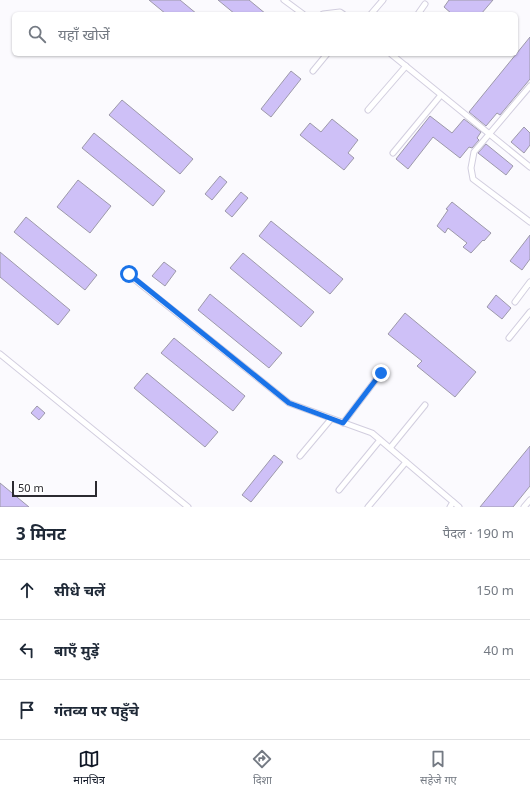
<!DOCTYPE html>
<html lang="hi">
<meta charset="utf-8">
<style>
body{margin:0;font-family:"Noto Sans","Noto Sans Devanagari",sans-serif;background:#f6f6f7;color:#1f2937}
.scale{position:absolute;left:12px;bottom:10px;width:85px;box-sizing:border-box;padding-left:4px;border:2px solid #2b2a30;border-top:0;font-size:11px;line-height:14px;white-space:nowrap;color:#2b2a30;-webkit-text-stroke:3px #fff;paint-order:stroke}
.stop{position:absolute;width:12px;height:12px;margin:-9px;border:3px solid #1a73e8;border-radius:50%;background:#fff}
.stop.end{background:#1a73e8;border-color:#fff;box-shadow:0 1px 4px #0008}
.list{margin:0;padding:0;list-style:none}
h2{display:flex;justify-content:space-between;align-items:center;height:52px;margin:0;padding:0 16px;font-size:17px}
h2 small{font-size:13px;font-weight:400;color:#747a83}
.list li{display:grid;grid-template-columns:26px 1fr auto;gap:12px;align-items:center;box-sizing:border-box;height:60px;padding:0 16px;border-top:1px solid #e0e1e3}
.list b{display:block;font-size:15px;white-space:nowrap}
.list em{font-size:13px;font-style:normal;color:#747a83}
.icon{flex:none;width:22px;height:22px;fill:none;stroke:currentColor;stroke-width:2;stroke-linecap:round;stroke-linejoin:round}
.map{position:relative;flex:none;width:530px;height:507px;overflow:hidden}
.search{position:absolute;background:#fff;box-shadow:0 1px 3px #0004;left:12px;right:12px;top:12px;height:44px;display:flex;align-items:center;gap:10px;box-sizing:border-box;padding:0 14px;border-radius:6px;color:#747a83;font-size:15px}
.sheet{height:232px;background:#fff}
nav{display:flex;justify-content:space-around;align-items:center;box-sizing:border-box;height:56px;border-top:1px solid #e0e1e3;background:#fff;font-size:11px;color:#747a83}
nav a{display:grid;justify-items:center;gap:2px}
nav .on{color:#111827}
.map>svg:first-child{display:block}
</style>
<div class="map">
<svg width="530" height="507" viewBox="0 0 530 507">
<rect width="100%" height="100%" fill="#fbfafe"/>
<g fill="#cec0f7" stroke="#9d99aa">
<polygon points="149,0 180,0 197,14 166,14"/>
<polygon points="218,0 249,0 266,14 235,14"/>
<polygon points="449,0 493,0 481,14 452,14 444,7"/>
<polygon points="530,37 530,79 500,115 497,113 486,126 469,112"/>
<polygon points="291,71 301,79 271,117 261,109"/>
<polygon points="122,100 193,159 180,174 109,115"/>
<polygon points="430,116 452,133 464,119 481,132 477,138 479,140 472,148 469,147 460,158 433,137 408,169 396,159"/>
<polygon points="332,119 358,140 348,153 354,158 344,170 300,135 310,123 321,132"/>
<polygon points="524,127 530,133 530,145 524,153 511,142"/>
<polygon points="94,133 165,191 153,206 82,148"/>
<polygon points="486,144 513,166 506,175 478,153"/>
<polygon points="220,176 227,182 212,200 205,194"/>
<polygon points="78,180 111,206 90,233 57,207"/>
<polygon points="241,192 248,198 232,217 225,211"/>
<polygon points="452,202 491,233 484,241 483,240 471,253 463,247 467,243 448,228 445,233 437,226 448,210 446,209"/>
<polygon points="26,217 97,275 85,290 14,232"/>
<polygon points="271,221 343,279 330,294 259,236"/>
<polygon points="530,235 530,259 522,270 510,261"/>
<polygon points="0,252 70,310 58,325 0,277"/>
<polygon points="243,253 314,312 301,327 230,268"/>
<polygon points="164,262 176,271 165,286 152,276"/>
<polygon points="210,294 282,353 269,368 198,310"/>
<polygon points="496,295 511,308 502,319 487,307"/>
<polygon points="405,313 476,372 455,397 417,366 422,361 388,334"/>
<polygon points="174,338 245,396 233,411 161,353"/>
<polygon points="147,373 218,432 205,447 134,388"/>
<polygon points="37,406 45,413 39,420 31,413"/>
<polygon points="530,446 530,486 513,507 480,507"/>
<polygon points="274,455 283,462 251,502 242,495"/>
<polygon points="0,483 29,507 0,507"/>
</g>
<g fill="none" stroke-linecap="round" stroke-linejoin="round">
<defs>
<g id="lane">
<polyline points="284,0 303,14"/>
<polyline points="323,14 340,12 343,14"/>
<polyline points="371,14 383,0"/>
<polyline points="418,14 425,4"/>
<polyline points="391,54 530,167"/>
<polyline points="313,71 327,54"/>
<polyline points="530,86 474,152 471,168 473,179 530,222"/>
<polyline points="368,110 406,66"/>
<polyline points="393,153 441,95"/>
<polyline points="129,275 289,403 372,433 459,507"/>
<polyline points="515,302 530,282"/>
<polyline points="509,338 530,312"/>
<polyline points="0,354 188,507"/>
<polyline points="343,423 381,373"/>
<polyline points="390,448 425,405"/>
<polyline points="300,456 331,419"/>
<polyline points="339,490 380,440"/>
<polyline points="368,507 406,462"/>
<polyline points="450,507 453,502"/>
<polyline points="524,507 530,500"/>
</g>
</defs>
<use href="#lane" stroke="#d2cedf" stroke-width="7"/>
<use href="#lane" stroke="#fff" stroke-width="5"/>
</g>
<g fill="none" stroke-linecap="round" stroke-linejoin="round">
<polyline stroke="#1a73e8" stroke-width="5" points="129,274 289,403 343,423 381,373"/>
</g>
</svg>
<div class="scale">50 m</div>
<div class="stop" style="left:129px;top:274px"></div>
<div class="stop end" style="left:381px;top:373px"></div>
<div class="search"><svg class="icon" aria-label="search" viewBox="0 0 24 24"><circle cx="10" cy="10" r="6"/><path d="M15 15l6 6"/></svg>यहाँ खोजें</div>
</div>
<section class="sheet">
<h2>3 मिनट<small>पैदल · 190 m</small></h2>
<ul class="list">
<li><svg class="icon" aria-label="ahead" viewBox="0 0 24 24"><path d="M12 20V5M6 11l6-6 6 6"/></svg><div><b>सीधे चलें</b></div><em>150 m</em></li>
<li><svg class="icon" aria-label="left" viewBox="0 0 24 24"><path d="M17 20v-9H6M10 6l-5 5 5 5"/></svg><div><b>बाएँ मुड़ें</b></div><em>40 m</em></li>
<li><svg class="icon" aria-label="arrive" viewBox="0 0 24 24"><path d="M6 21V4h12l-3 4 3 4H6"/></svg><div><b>गंतव्य पर पहुँचे</b></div></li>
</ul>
</section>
<nav>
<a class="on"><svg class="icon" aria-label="map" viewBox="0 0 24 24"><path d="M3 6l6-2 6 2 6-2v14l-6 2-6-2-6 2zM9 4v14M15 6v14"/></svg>मानचित्र</a>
<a><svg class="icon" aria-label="directions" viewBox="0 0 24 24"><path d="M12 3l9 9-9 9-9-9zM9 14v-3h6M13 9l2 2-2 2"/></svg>दिशा</a>
<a><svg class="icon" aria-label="saved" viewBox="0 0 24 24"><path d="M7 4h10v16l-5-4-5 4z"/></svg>सहेजे गए</a>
</nav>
